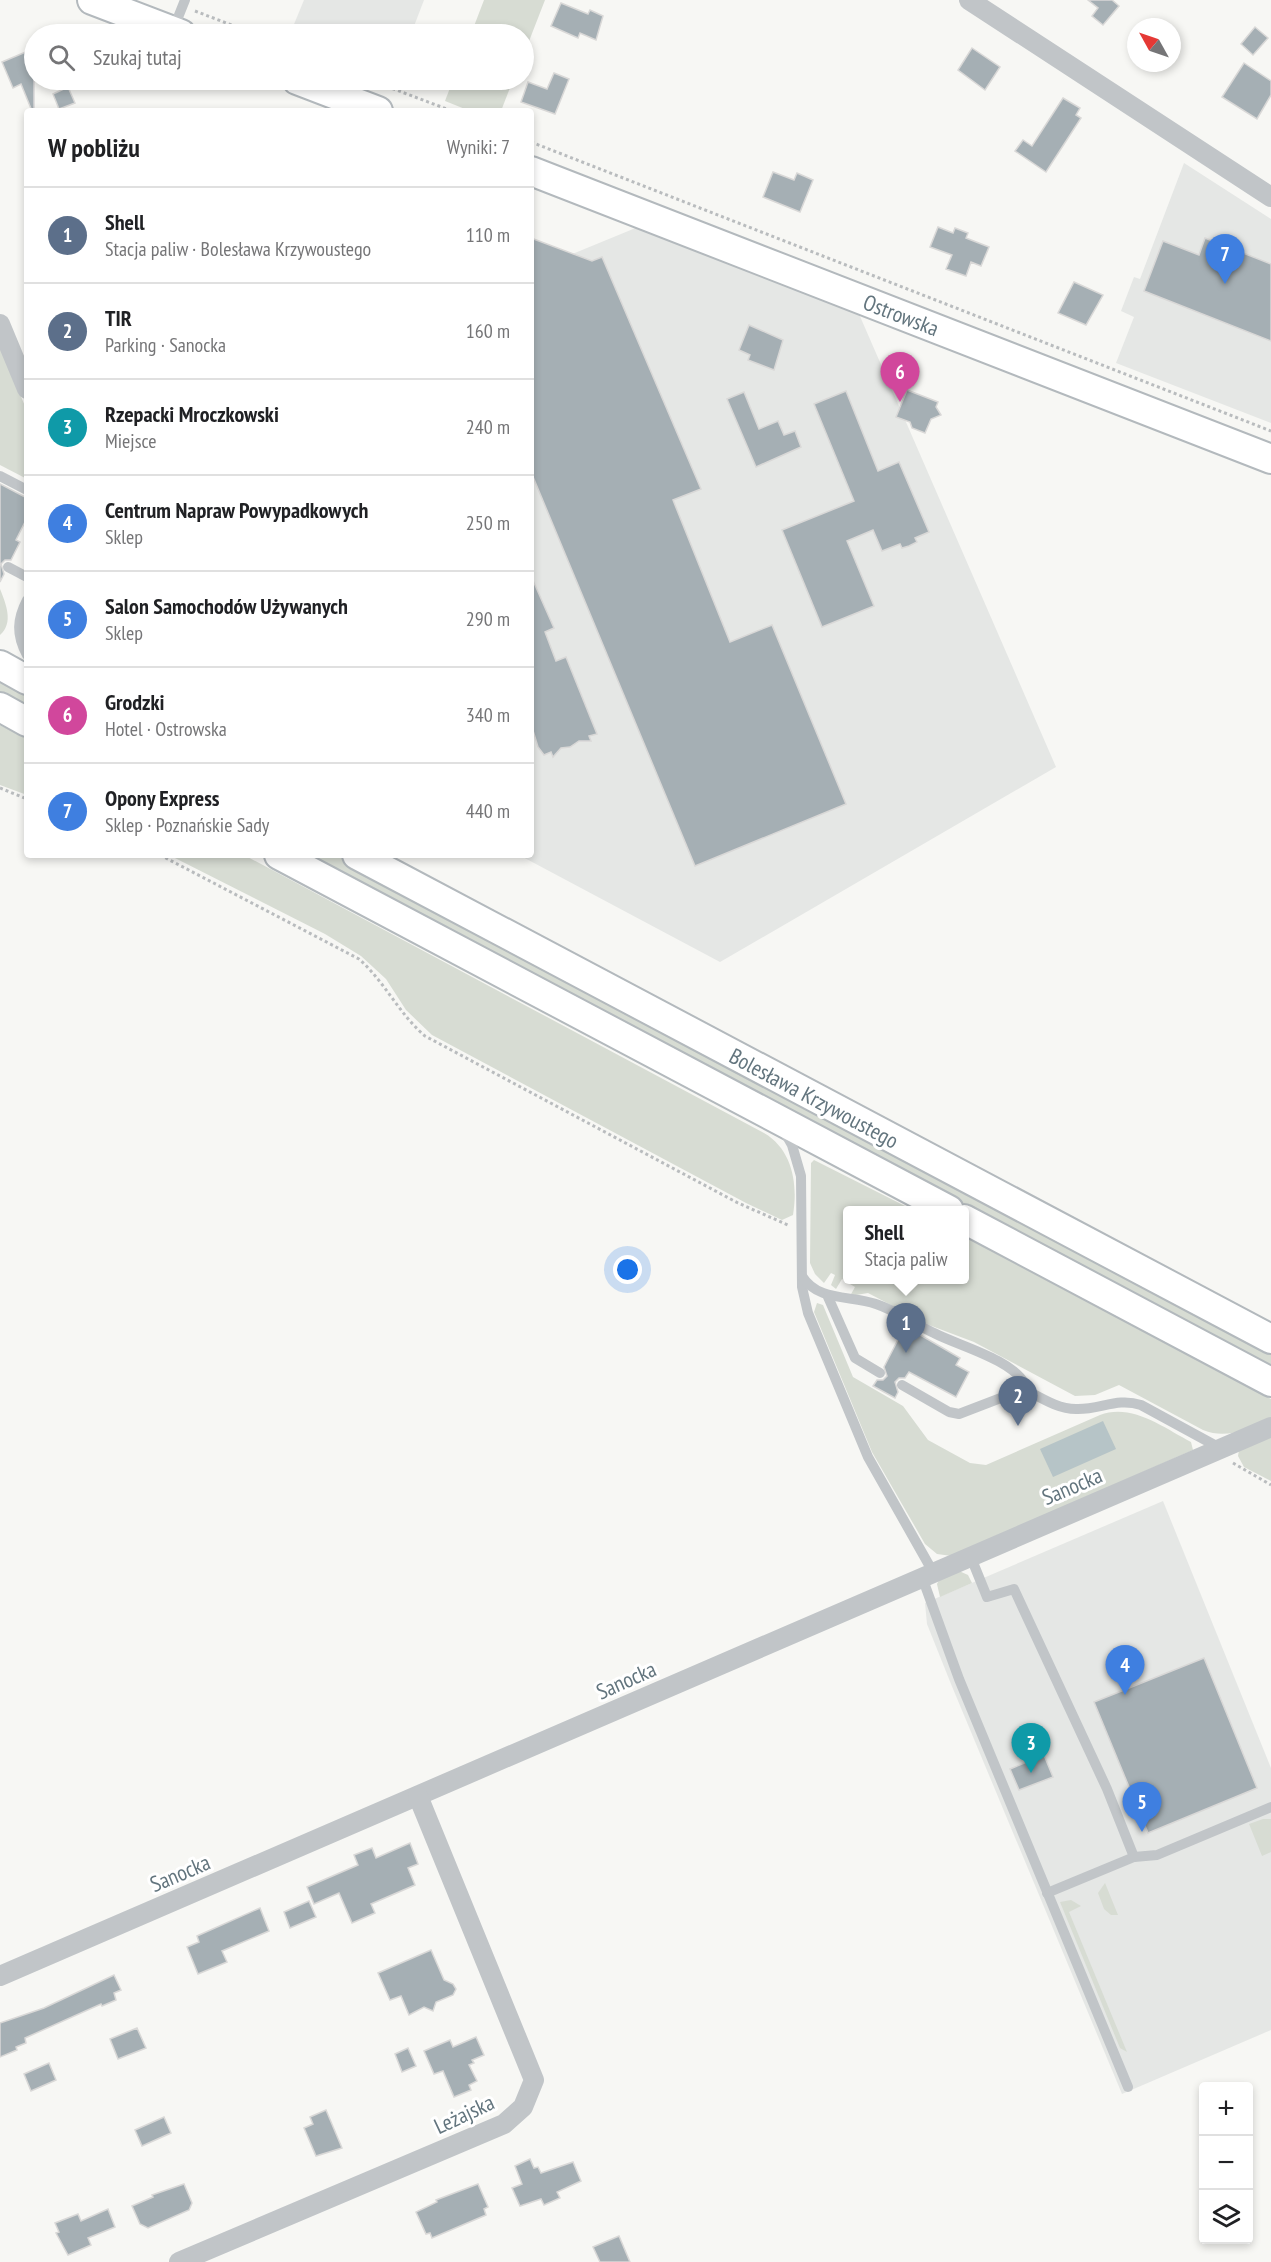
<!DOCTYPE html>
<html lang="pl">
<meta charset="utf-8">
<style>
body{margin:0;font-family:"PT Sans Narrow",sans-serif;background:#f6f6f6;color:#202124}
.controls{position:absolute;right:18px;bottom:18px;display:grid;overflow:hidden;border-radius:6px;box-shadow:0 3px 9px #0003}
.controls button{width:54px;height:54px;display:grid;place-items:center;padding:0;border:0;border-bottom:2px solid #e0e0e0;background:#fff;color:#202124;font:30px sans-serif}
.compass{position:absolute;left:1127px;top:18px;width:54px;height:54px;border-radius:50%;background:#fff;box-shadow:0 3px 9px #0003;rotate:310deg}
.you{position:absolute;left:628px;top:1270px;width:21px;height:21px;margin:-15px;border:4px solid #fff;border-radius:50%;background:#1a73e8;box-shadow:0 0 0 9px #1a73e833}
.badge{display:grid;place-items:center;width:39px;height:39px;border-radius:50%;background:#b45309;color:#fff;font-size:20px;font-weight:700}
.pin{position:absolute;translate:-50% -50px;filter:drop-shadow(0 2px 3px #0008)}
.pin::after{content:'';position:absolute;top:32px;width:21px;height:18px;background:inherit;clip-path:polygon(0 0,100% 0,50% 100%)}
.popup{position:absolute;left:843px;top:1206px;width:126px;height:78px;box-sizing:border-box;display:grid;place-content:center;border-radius:6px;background:#fff;filter:drop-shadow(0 2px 4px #0005);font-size:20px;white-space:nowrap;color:#757577}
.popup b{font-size:22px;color:#202124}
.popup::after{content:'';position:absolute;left:50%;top:100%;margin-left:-12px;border:12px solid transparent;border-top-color:#fff}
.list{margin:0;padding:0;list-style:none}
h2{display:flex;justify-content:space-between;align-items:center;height:78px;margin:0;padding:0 24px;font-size:26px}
h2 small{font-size:20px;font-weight:400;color:#757577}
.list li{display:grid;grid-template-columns:39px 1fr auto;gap:18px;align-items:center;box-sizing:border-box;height:96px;padding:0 24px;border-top:2px solid #e0e0e0}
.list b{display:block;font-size:22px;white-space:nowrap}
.list p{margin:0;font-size:20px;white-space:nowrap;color:#757577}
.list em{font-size:20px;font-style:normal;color:#757577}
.icon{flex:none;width:33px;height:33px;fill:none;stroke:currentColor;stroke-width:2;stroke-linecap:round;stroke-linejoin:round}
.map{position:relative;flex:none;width:1271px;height:2262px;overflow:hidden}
.search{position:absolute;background:#fff;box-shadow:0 3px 9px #0003;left:24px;top:24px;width:510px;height:66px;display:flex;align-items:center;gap:15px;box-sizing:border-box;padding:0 21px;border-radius:33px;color:#757577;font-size:22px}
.panel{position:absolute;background:#fff;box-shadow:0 3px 9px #0003;left:24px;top:108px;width:510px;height:750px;border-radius:6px}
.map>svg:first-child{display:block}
</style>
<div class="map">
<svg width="1271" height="2262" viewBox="0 0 1271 2262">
<rect width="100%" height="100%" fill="#f7f7f4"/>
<g fill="#e5e7e5">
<polygon points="304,0 424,0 411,34 290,34"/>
<polygon points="1184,163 1271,219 1271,423 1116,363 1134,317 1121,311 1134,277 1140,279"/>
<polygon points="638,227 859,314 1056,767 720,962 519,855 531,855 531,271"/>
<polygon points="1163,1501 1271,1768 1271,2030 1122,2094 951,1684 927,1624 925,1603"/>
</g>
<g fill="#d7dcd3">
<polygon points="484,0 545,0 524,54 524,34 471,34"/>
<polygon points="453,80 513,80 501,111 470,111 445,101"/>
<polygon points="0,346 27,411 27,479 0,465"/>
<path d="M0,589C6,604 14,623 0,635Z"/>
<polygon points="0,677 27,691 27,710 0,696"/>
<polygon points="0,725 27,739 27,795 0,785"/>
<path d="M169,855H244L764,1133C793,1150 798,1185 793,1215L782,1220L746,1203L432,1035L406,1010L386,979L361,956L325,934Z"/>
<polygon points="300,855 336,855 1271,1351 1271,1370"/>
<path d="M814,1160L913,1210H848V1280H964L965,1237L1271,1399V1419C1248,1428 1228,1440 1203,1430L1119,1385L1095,1395L1075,1396L974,1342L929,1325L868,1293L850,1296L855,1287L842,1279L836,1289L831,1285L835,1275L831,1273L824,1283L815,1274L810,1263L811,1163Z"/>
<path d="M817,1303L823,1305L853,1377L903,1406L928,1440L970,1463L986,1465L1100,1415C1132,1403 1164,1428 1191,1442L1193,1450L952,1556L937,1554L925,1544L872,1452L814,1312Z"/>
<polygon points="1271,1436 1271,1481 1244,1467 1238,1456 1239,1450"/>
<polygon points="959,1571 968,1575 972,1583 940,1597 937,1584 939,1580"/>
<polygon points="1263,1819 1271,1819 1271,1852 1262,1856 1249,1824"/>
<polygon points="1105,1883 1118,1915 1111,1915 1104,1909 1098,1893"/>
<polygon points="1071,1900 1081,1906 1069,1912 1127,2052 1120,2048 1060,1902"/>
</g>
<polygon fill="#b6c4c7" points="1103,1421 1116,1449 1053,1477 1040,1449"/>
<g fill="#a5afb4" stroke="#d9d8d7" stroke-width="1.5">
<polygon points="1088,0 1112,0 1119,6 1103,25 1092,16 1098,8"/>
<polygon points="561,3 588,14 590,10 603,16 596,40 580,33 578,38 551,26"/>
<polygon points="1255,27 1268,38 1253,55 1241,44"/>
<polygon points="972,48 1000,67 985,90 958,70"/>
<polygon points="28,51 34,68 34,111 32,111 21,84 13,88 2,62"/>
<polygon points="1244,63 1271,81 1271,95 1257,119 1222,97"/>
<polygon points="554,73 569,79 555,114 521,102 528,82 547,89"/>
<polygon points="68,87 75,103 59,109 53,94"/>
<polygon points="1063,98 1080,108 1076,115 1081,118 1046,172 1015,151 1023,140 1032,146"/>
<polygon points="773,172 794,180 797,173 813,180 800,212 763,197"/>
<polygon points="938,227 953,233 955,228 968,233 966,238 989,247 981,266 971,262 966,276 946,269 952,255 930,247"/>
<polygon points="531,238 592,261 602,257 701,489 673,500 730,642 772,625 846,804 695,866 531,472"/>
<polygon points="1205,238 1271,264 1271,341 1144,291 1163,241 1199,255"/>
<polygon points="1074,282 1103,295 1086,325 1058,313"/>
<polygon points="749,325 783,340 774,370 748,360 750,355 739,350"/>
<polygon points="907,390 938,402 936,407 941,415 931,419 925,433 912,428 910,422 896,417"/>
<polygon points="846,391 878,471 899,462 929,532 915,538 917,542 909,546 902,548 900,544 882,551 873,530 847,541 874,606 822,627 782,530 854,501 814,404"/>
<polygon points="744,392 759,429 778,421 784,435 795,431 801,447 756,467 727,399"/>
<polygon points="0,484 27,498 27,518 16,540 20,542 11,560 5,560 1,564 4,574 0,582"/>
<polygon points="531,576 554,628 545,632 556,661 566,657 597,734 589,736 591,741 579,741 570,747 561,748 553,757 551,752 544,755 538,747 531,724"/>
<polygon points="905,1326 960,1358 956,1365 969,1372 956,1397 909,1372 905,1378 899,1378 895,1382 898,1392 895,1398 873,1386 877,1380 883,1380 887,1376 884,1367"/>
<polygon points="1204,1658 1257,1788 1148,1833 1094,1702"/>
<polygon points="1044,1755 1053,1777 1019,1790 1010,1769"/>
<polygon points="410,1843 418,1864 408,1868 415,1885 371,1904 375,1913 352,1923 339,1893 314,1904 307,1887 358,1865 354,1855 372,1848 376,1858"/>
<polygon points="309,1901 316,1917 290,1928 284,1912"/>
<polygon points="260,1908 269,1931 222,1951 227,1962 198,1974 187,1947 199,1942 197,1936"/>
<polygon points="431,1950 444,1980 453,1984 456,1989 453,1995 436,2002 433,2011 424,2007 409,2015 401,1996 390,2000 378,1973"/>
<polygon points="114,1975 121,1990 114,1993 116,2000 102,2006 101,2004 25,2038 26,2043 16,2047 17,2050 0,2057 0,2023 44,2008"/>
<polygon points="137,2028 146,2048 118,2059 110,2039"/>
<polygon points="476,2037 484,2055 472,2060 474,2063 469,2065 477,2081 469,2085 471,2090 454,2097 443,2071 434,2074 424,2051 450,2040 453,2047"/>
<polygon points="408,2048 416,2066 402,2072 395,2054"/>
<polygon points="49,2063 56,2080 31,2091 24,2074"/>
<polygon points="326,2110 342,2148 316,2156 304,2128 313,2124 310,2117"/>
<polygon points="164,2117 171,2133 142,2146 135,2130"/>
<polygon points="530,2159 534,2168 538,2167 541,2173 573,2162 581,2181 557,2192 560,2198 544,2205 541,2199 520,2206 512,2188 522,2184 515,2166"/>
<polygon points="184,2184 192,2203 189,2210 148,2228 140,2224 132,2206 153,2197 152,2195"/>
<polygon points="478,2184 488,2207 484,2209 486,2215 432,2238 430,2233 426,2234 416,2212 437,2202 436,2200"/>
<polygon points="108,2209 115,2227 88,2238 91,2245 68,2255 56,2233 59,2232 55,2223 78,2214 81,2221"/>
<polygon points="619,2236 630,2262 600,2262 593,2247"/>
</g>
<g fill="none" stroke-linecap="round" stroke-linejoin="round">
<defs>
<g id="secondary">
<polyline points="92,0 181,34"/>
<polyline points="297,80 378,111"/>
<polyline points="531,171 1271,459"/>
<polyline points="0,665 27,680"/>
<polyline points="0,707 27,722"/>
<polyline points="279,855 949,1210"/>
<polyline points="357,855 1271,1339"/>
<polyline points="964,1219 1271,1382"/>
</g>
</defs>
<use href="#secondary" stroke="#b3b9bd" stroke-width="32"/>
<g stroke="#b9bcbe" stroke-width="3" stroke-dasharray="3 3" stroke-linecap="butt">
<polyline points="195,11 255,34"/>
<polyline points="370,80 452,111"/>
<polyline points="531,142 1271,431"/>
<polyline points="0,788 27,799"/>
<path d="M160,855L359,959C385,982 399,1014 425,1036L738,1203L788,1225"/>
<polyline points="1233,1463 1271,1485"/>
</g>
<g stroke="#c1c5c8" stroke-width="10">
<polyline points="173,30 185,0"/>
<polyline points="0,476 27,490"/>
<polyline points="8,567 27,577"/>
<path d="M27,600C17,619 16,635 27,655"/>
<polyline points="784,1131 792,1145 801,1176 802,1287 808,1313 868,1457 933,1572"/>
<path d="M802,1276C818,1302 851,1295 876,1304C897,1311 915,1324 934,1333C959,1346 1011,1359 1025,1384L1024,1389"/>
<polyline points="828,1297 855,1358 880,1373"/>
<path d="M902,1385L949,1412L959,1414L1024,1389C1040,1397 1057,1409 1076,1409C1100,1410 1117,1397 1141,1405L1220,1448"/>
<polyline points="970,1555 987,1597 1014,1589 1107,1789 1134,1857"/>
<polyline points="922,1577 959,1679 1128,2087"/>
<polyline points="1047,1893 1134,1857 1157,1855 1271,1807"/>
</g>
<g stroke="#c1c5c8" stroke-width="20">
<polyline points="969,0 1271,197"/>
<polyline points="0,324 27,389"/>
<polyline points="0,1976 1271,1427"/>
<polyline points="179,2262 504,2124 523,2107 534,2080 418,1796"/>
</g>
<use href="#secondary" stroke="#fff" stroke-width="28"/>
</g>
<g text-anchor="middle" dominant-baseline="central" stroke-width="6" stroke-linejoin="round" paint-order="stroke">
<g font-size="22" fill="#63757e" stroke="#fff">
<text transform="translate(901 315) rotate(21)">Ostrowska</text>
<text transform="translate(814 1098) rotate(28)">Bolesława Krzywoustego</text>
<text transform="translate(1072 1486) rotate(-23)">Sanocka</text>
<text transform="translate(626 1680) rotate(-24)">Sanocka</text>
<text transform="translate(180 1873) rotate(-23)">Sanocka</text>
<text transform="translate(464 2114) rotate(-25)">Leżajska</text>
</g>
</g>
</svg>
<div class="controls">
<button>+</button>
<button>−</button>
<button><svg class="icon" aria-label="layers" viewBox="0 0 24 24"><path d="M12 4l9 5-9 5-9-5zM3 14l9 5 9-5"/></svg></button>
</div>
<svg class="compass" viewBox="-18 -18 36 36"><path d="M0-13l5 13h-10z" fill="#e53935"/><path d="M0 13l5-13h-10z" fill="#757577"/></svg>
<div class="you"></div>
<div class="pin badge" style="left:906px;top:1353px;background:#5c6f8a">1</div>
<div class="popup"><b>Shell</b>Stacja paliw</div>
<div class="pin badge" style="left:1018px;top:1426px;background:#5c6f8a">2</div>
<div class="pin badge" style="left:1031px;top:1773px;background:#0f9aa8">3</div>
<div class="pin badge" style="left:1125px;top:1695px;background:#3f7fe0">4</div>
<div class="pin badge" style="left:1142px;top:1832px;background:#3f7fe0">5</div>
<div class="pin badge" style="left:900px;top:402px;background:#d1479c">6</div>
<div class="pin badge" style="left:1225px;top:284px;background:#3f7fe0">7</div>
<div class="search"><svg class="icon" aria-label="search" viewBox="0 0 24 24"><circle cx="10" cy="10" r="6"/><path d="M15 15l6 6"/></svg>Szukaj tutaj</div>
<section class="panel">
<h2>W pobliżu<small>Wyniki: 7</small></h2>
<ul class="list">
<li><span class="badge" style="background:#5c6f8a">1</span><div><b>Shell</b><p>Stacja paliw · Bolesława Krzywoustego</p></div><em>110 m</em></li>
<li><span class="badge" style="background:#5c6f8a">2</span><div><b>TIR</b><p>Parking · Sanocka</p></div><em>160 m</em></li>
<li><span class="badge" style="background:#0f9aa8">3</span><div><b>Rzepacki Mroczkowski</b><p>Miejsce</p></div><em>240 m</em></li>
<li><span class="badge" style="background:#3f7fe0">4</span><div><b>Centrum Napraw Powypadkowych</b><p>Sklep</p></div><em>250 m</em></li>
<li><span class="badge" style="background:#3f7fe0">5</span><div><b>Salon Samochodów Używanych</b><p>Sklep</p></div><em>290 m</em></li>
<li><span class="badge" style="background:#d1479c">6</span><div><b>Grodzki</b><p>Hotel · Ostrowska</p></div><em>340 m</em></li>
<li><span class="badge" style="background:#3f7fe0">7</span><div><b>Opony Express</b><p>Sklep · Poznańskie Sady</p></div><em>440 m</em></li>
</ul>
</section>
</div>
